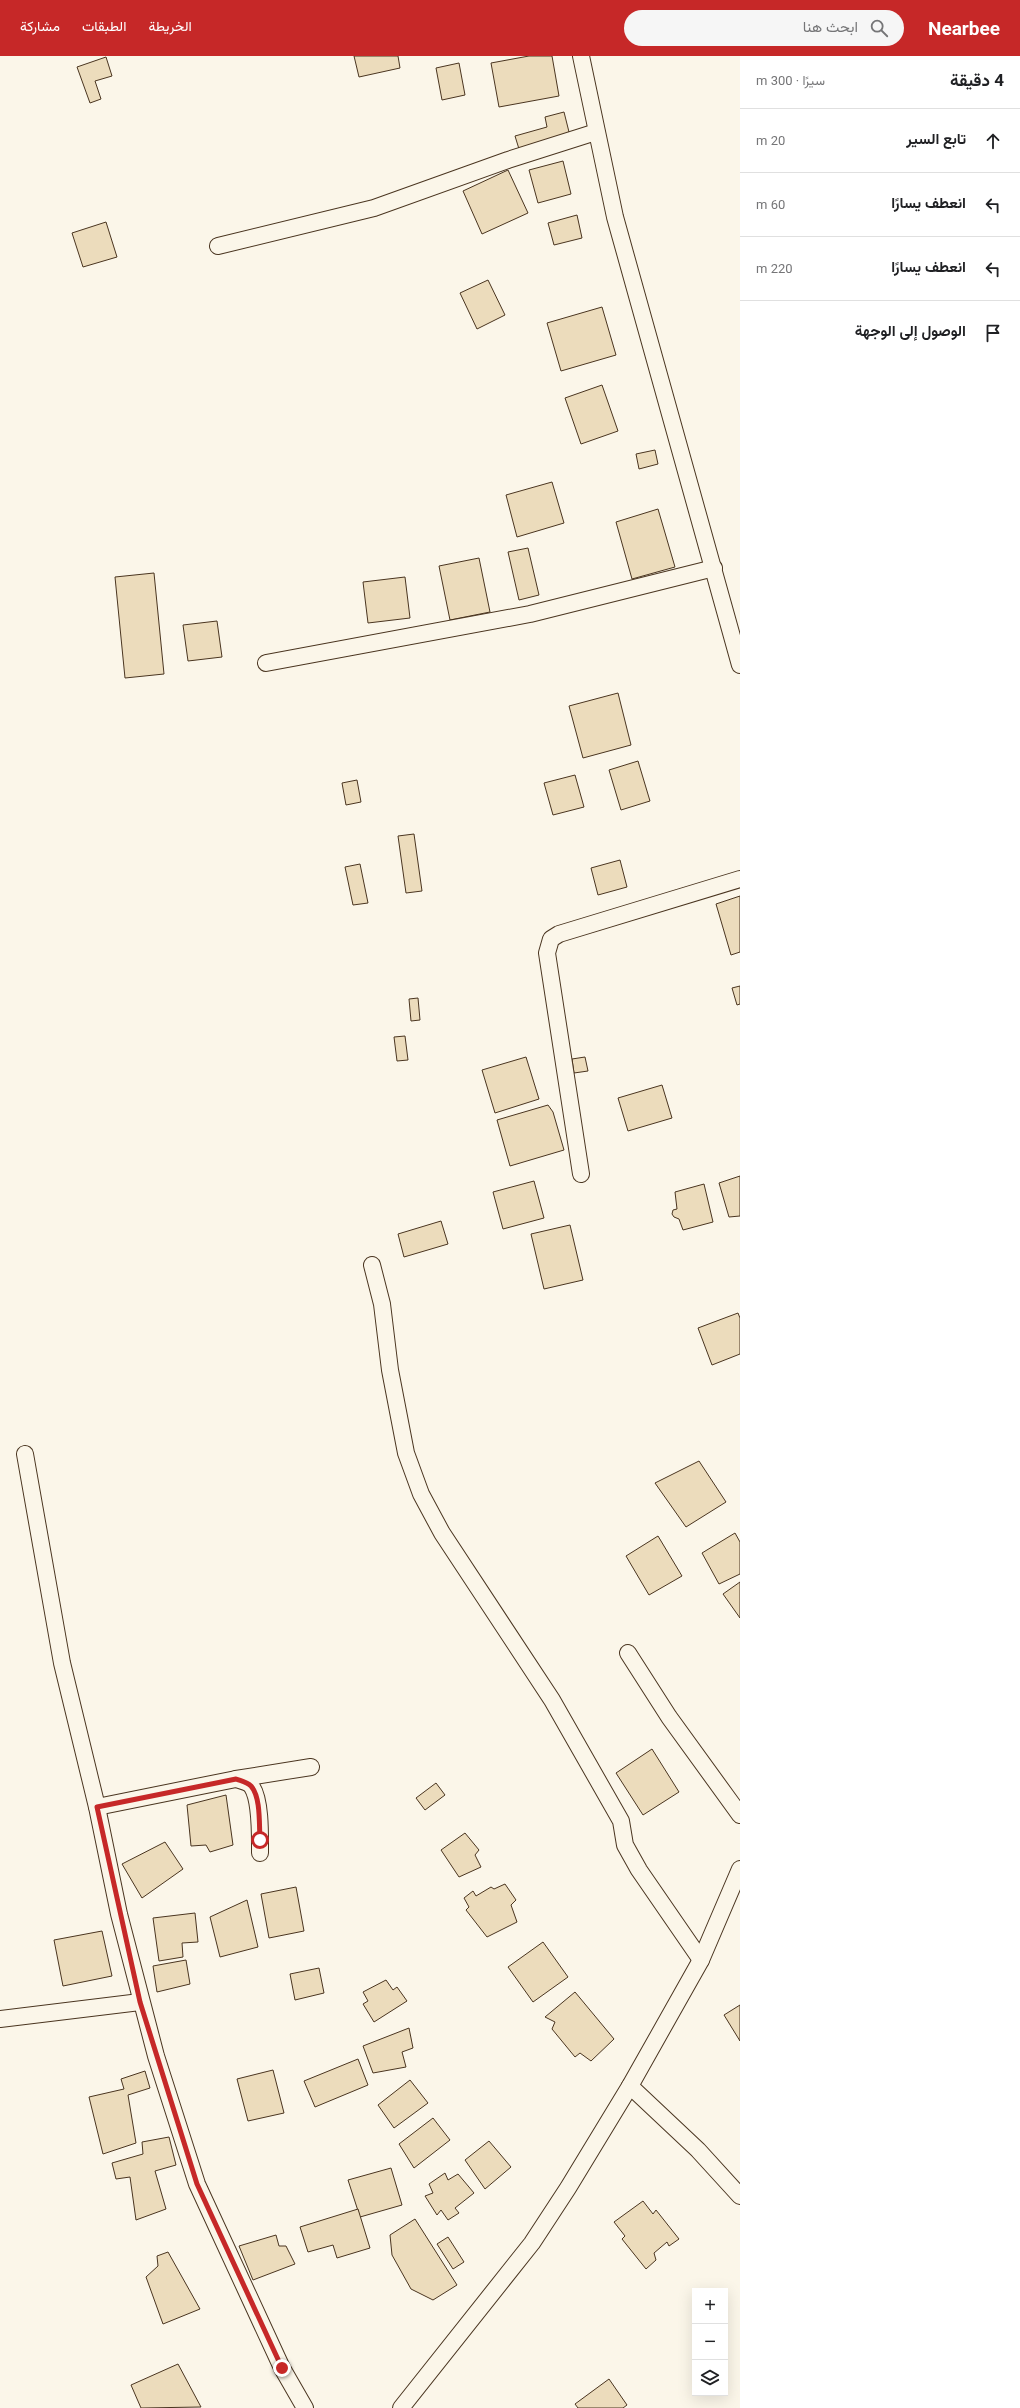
<!DOCTYPE html>
<html lang="ar">
<meta charset="utf-8">
<style>
body{margin:0;font-family:Roboto,Vazirmatn,sans-serif;background:#f6f6f6;color:#202124;direction:rtl}
.controls{position:absolute;right:12px;bottom:12px;display:grid;overflow:hidden;border-radius:0px;box-shadow:0 4px 16px #0002}
.controls button{width:36px;height:36px;display:grid;place-items:center;padding:0;border:0;border-bottom:1px solid #e0e0e0;background:#fff;color:#202124;font:20px sans-serif}
.stop{position:absolute;width:12px;height:12px;margin:-9px;border:3px solid #c62828;border-radius:50%;background:#fff}
.stop.end{background:#c62828;border-color:#fff;box-shadow:0 1px 4px #0008}
.list{margin:0;padding:0;list-style:none}
h2{display:flex;justify-content:space-between;align-items:center;height:52px;margin:0;padding:0 16px;font-size:17px}
h2 small{font-size:13px;font-weight:400;color:#757577}
.list li{display:grid;grid-template-columns:26px 1fr auto;gap:12px;align-items:center;box-sizing:border-box;height:64px;padding:0 16px;border-top:1px solid #e0e0e0}
.list b{display:block;font-size:15px;white-space:nowrap}
.list em{font-size:13px;font-style:normal;color:#757577}
.icon{flex:none;width:22px;height:22px;fill:none;stroke:currentColor;stroke-width:2;stroke-linecap:round;stroke-linejoin:round}
.map{position:relative;flex:none;width:740px;height:2352px;overflow:hidden;direction:ltr}
header{display:flex;align-items:center;gap:24px;box-sizing:border-box;height:56px;padding:0 20px;background:#c62828;color:#fff}
header strong{font-size:19px}
nav{display:flex;gap:22px;margin-inline-start:auto;font-size:14px}
.search{width:280px;height:36px;background:#f6f6f6;display:flex;align-items:center;gap:10px;box-sizing:border-box;padding:0 14px;border-radius:22px;color:#757577;font-size:15px}
main{display:flex}
aside{flex:1;background:#fff}
.map>svg:first-child{display:block}
</style>
<header>
<strong>Nearbee</strong>
<div class="search"><svg class="icon" aria-label="search" viewBox="0 0 24 24"><circle cx="10" cy="10" r="6"/><path d="M15 15l6 6"/></svg>ابحث هنا</div>
<nav><a>الخريطة</a><a>الطبقات</a><a>مشاركة</a></nav>
</header>
<main>
<aside>
<h2>4 دقيقة<small>سيرًا · 300 m</small></h2>
<ul class="list">
<li><svg class="icon" aria-label="ahead" viewBox="0 0 24 24"><path d="M12 20V5M6 11l6-6 6 6"/></svg><div><b>تابع السير</b></div><em>20 m</em></li>
<li><svg class="icon" aria-label="left" viewBox="0 0 24 24"><path d="M17 20v-9H6M10 6l-5 5 5 5"/></svg><div><b>انعطف يسارًا</b></div><em>60 m</em></li>
<li><svg class="icon" aria-label="left" viewBox="0 0 24 24"><path d="M17 20v-9H6M10 6l-5 5 5 5"/></svg><div><b>انعطف يسارًا</b></div><em>220 m</em></li>
<li><svg class="icon" aria-label="arrive" viewBox="0 0 24 24"><path d="M6 21V4h12l-3 4 3 4H6"/></svg><div><b>الوصول إلى الوجهة</b></div></li>
</ul>
</aside>
<div class="map">
<svg width="740" height="2352" viewBox="0 0 740 2352">
<rect width="100%" height="100%" fill="#fbf6e9"/>
<g fill="#ecdcbc" stroke="#4a3520">
<polygon points="354,0 398,0 400,12 359,21"/>
<polygon points="529,0 552,0 559,40 499,51 491,7"/>
<polygon points="106,1 112,20 95,25 101,43 90,47 77,11"/>
<polygon points="459,7 465,39 442,44 436,12"/>
<polygon points="564,56 570,80 519,93 515,80 547,71 545,61"/>
<polygon points="563,105 571,138 538,147 529,114"/>
<polygon points="508,114 528,157 482,178 463,135"/>
<polygon points="577,159 582,182 554,189 548,167"/>
<polygon points="106,166 117,201 83,211 72,177"/>
<polygon points="488,224 505,259 477,273 460,237"/>
<polygon points="602,251 616,299 561,315 547,267"/>
<polygon points="602,329 618,375 581,388 565,342"/>
<polygon points="655,394 658,408 639,413 636,398"/>
<polygon points="552,426 564,467 517,481 506,439"/>
<polygon points="658,453 675,511 632,523 616,466"/>
<polygon points="528,492 539,539 519,544 508,496"/>
<polygon points="479,502 490,556 450,564 439,510"/>
<polygon points="154,517 164,618 125,622 115,521"/>
<polygon points="405,521 410,562 368,567 363,526"/>
<polygon points="217,565 222,601 188,605 183,569"/>
<polygon points="618,637 631,689 583,702 569,650"/>
<polygon points="638,705 650,745 621,754 609,714"/>
<polygon points="575,719 584,751 553,759 544,727"/>
<polygon points="357,724 361,746 346,749 342,727"/>
<polygon points="414,778 422,835 406,837 398,780"/>
<polygon points="620,804 627,831 598,839 591,812"/>
<polygon points="360,808 368,847 353,849 345,811"/>
<polygon points="740,840 740,896 731,899 716,848"/>
<polygon points="740,930 740,948 737,949 732,932"/>
<polygon points="418,942 420,964 411,965 409,943"/>
<polygon points="405,980 408,1004 397,1005 394,981"/>
<polygon points="526,1001 539,1043 495,1057 482,1014"/>
<polygon points="585,1001 588,1015 574,1017 572,1003"/>
<polygon points="662,1029 672,1062 628,1075 618,1042"/>
<polygon points="548,1049 553,1056 564,1094 510,1110 497,1064"/>
<polygon points="740,1120 740,1160 729,1161 719,1127"/>
<polygon points="534,1125 544,1162 503,1173 493,1136"/>
<polygon points="704,1128 713,1166 683,1174 679,1163 674,1161 672,1158 673,1154 677,1153 675,1136"/>
<polygon points="441,1165 448,1188 404,1201 398,1178"/>
<polygon points="570,1169 583,1224 544,1233 531,1178"/>
<polygon points="738,1257 740,1262 740,1298 712,1309 698,1272"/>
<polygon points="699,1405 726,1446 686,1471 655,1427"/>
<polygon points="735,1477 740,1486 740,1518 719,1528 702,1497"/>
<polygon points="658,1480 682,1520 649,1539 626,1500"/>
<polygon points="740,1526 740,1562 723,1538"/>
<polygon points="652,1693 679,1736 643,1759 616,1717"/>
<polygon points="436,1727 445,1739 425,1754 416,1742"/>
<polygon points="226,1739 233,1789 210,1796 206,1789 191,1790 187,1749"/>
<polygon points="465,1777 479,1794 475,1799 481,1811 459,1821 441,1794"/>
<polygon points="165,1786 183,1813 142,1842 122,1808"/>
<polygon points="505,1828 516,1844 511,1849 517,1866 487,1881 466,1854 469,1851 464,1842 473,1835 476,1840 491,1831 494,1833"/>
<polygon points="296,1831 304,1875 269,1882 261,1838"/>
<polygon points="247,1844 258,1891 220,1901 210,1861"/>
<polygon points="195,1857 198,1886 182,1887 183,1901 159,1905 153,1862"/>
<polygon points="102,1875 112,1920 63,1930 54,1884"/>
<polygon points="543,1886 568,1921 533,1946 508,1911"/>
<polygon points="186,1904 190,1928 157,1936 153,1910"/>
<polygon points="319,1912 324,1937 295,1944 290,1918"/>
<polygon points="386,1924 393,1934 397,1931 407,1945 374,1966 363,1948 368,1945 363,1936"/>
<polygon points="575,1936 614,1983 591,2005 580,1997 575,2001 552,1973 555,1966 545,1961"/>
<polygon points="740,1949 740,1985 724,1959"/>
<polygon points="409,1972 413,1992 402,1996 406,2011 373,2017 363,1990"/>
<polygon points="358,2003 368,2029 315,2051 304,2025"/>
<polygon points="273,2014 284,2057 248,2065 237,2023"/>
<polygon points="145,2015 150,2032 128,2039 136,2087 103,2098 89,2041 124,2033 121,2023"/>
<polygon points="410,2024 428,2047 394,2072 378,2049"/>
<polygon points="433,2062 450,2084 414,2112 399,2088"/>
<polygon points="169,2081 176,2109 155,2115 166,2153 136,2164 130,2121 116,2123 112,2107 143,2098 142,2086"/>
<polygon points="489,2085 511,2111 485,2133 465,2104"/>
<polygon points="391,2112 402,2149 360,2161 348,2124"/>
<polygon points="445,2117 448,2124 458,2118 474,2137 455,2152 459,2157 448,2164 441,2154 437,2159 425,2140 433,2137 429,2128"/>
<polygon points="643,2145 653,2158 656,2154 679,2183 669,2190 667,2186 654,2197 656,2204 646,2213 622,2183 625,2180 614,2166"/>
<polygon points="358,2153 370,2192 337,2202 333,2189 308,2196 300,2171"/>
<polygon points="415,2163 457,2229 433,2244 411,2233 392,2199 390,2179"/>
<polygon points="276,2179 279,2190 286,2190 295,2208 253,2224 239,2190"/>
<polygon points="448,2181 464,2206 453,2213 437,2188"/>
<polygon points="168,2196 200,2253 163,2268 146,2221 158,2210 157,2200"/>
<polygon points="178,2308 201,2351 141,2352 131,2329"/>
<polygon points="609,2323 627,2349 623,2352 578,2352 575,2348"/>
</g>
<g fill="none" stroke-linecap="round" stroke-linejoin="round">
<defs>
<g id="minor">
<polyline points="581,0 615,161 740,609"/>
<polyline points="218,190 374,152 508,104 596,76"/>
<polyline points="266,607 530,558 714,512"/>
<polyline points="581,1118 547,897 551,883 559,878 740,823"/>
<polyline points="372,1209 382,1248 390,1314 406,1397 421,1438 442,1477 552,1644 621,1765 625,1789 639,1814 701,1904"/>
<polyline points="25,1398 62,1607 97,1751 119,1858 156,2000 197,2128 282,2312 305,2352"/>
<polyline points="628,1597 669,1661 740,1759"/>
<path d="M236,1723C242,1725 249,1726 252,1731C261,1745 260,1780 260,1797"/>
<polyline points="97,1751 236,1723 311,1711"/>
<polyline points="0,1963 140,1946"/>
<polyline points="630,2030 698,2094 740,2140"/>
<polyline points="401,2352 532,2187 568,2132 630,2030 701,1904 740,1813"/>
</g>
</defs>
<use href="#minor" stroke="#4a3520" stroke-width="18"/>
<use href="#minor" stroke="#fbf6e9" stroke-width="16"/>
</g>
<g fill="none" stroke-linecap="round" stroke-linejoin="round">
<path stroke="#c62828" stroke-width="5" d="M260,1784C259,1769 261,1741 251,1730C247,1726 241,1725 236,1723L97,1751L140,1946L197,2128L282,2312"/>
</g>
</svg>
<div class="controls">
<button>+</button>
<button>−</button>
<button><svg class="icon" aria-label="layers" viewBox="0 0 24 24"><path d="M12 4l9 5-9 5-9-5zM3 14l9 5 9-5"/></svg></button>
</div>
<div class="stop" style="left:260px;top:1784px"></div>
<div class="stop end" style="left:282px;top:2312px"></div>
</div>
</main>
